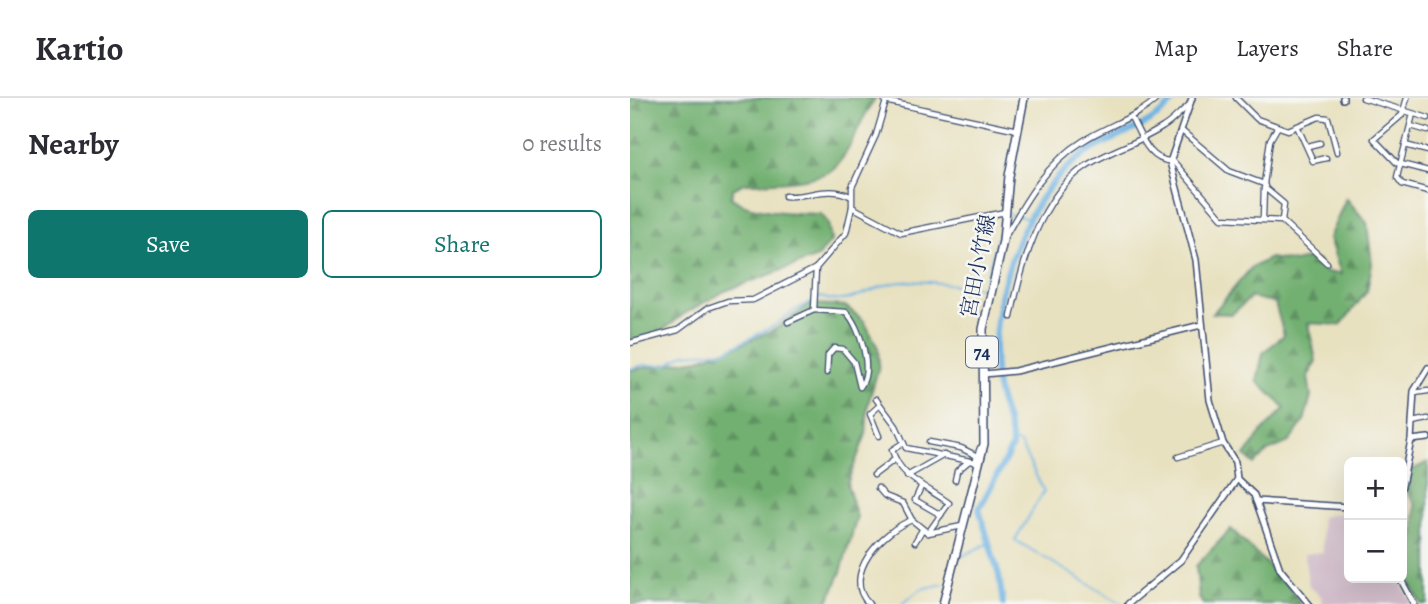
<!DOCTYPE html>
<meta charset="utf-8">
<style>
body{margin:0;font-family:Alegreya,"Noto Serif JP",serif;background:#f2f2f3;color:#2b2b33}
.controls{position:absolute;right:21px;bottom:21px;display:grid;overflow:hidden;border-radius:10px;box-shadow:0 7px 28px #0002}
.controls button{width:63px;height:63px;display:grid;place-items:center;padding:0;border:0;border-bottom:2px solid #e1e1e2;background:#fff;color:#2b2b33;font:35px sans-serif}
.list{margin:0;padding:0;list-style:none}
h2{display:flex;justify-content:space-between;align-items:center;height:91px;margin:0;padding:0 28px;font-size:30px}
h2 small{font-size:23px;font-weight:400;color:#7c7c81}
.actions{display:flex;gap:14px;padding:21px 28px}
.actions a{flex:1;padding:16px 0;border:2px solid #0f766e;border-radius:10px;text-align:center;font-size:24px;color:#0f766e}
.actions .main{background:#0f766e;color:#fff}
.map{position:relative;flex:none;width:798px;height:506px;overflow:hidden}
header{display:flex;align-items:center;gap:42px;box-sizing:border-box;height:98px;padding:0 35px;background:#fff;border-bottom:2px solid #e1e1e2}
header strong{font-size:33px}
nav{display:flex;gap:38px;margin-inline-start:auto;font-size:24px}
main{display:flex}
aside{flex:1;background:#fff}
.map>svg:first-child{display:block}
</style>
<header>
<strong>Kartio</strong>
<nav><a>Map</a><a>Layers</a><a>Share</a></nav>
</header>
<main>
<aside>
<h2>Nearby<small>0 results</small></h2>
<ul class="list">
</ul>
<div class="actions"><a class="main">Save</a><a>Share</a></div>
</aside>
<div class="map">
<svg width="798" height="506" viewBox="0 0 798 506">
<defs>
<pattern id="forest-firs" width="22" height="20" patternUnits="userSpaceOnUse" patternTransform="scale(1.75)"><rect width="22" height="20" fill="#72b071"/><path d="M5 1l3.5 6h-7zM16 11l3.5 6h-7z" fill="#5d9060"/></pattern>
</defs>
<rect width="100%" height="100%" fill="#f6f6f2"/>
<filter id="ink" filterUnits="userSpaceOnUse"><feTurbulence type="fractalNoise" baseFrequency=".0143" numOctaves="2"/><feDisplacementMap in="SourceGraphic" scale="14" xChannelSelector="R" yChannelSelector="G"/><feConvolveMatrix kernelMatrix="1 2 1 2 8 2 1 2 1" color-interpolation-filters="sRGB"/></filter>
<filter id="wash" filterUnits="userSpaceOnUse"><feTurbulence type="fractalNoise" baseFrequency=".00686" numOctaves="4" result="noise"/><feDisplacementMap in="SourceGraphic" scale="28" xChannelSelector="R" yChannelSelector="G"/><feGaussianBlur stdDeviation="1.57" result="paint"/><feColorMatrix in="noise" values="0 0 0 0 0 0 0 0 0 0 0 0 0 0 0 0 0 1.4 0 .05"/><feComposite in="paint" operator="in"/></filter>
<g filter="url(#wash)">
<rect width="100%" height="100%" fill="#e8e1c0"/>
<polygon fill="#d1bdca" points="713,414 719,417 719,480 768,480 782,506 692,506 691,498 679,488 674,456 693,454 691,419"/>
<g fill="url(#forest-firs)" stroke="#467068" stroke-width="2">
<path d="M0,0H246C230,20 224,46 208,66C192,86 139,84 114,85L103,91L101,99C118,115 168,115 191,116L198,125L201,143L188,159L95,193L54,216L28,236L0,242Z"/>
<polygon points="716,100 737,125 742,166 737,193 711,227 678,225 686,263 678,279 681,298 674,323 659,344 638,353 624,366 615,358 632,334 655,310 627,283 633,255 654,237 645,205 621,199 602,216 583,215 621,170 640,160 665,164 680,160 689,163 695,174 711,176 699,140"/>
<polygon points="184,206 215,208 234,223 248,250 249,268 238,306 236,336 217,386 227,419 211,474 197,506 0,506 0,272 69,261 102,250 146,231 177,208"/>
<polygon points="798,364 798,506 791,506 772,468 772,449 785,437 785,406 775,391 780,373"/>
<polygon points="601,431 659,488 670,506 573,506 569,500 566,468"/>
</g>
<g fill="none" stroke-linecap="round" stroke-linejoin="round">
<g stroke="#6db3e3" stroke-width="2">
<polyline points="378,116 400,121"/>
<path d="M0,271L13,267H37L54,256L95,253L144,228L165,212L191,199C216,210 240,190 264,185C286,180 329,188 353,190L373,118"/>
<polyline points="382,343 390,346 414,393 385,442 492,506"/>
<polyline points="328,460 359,445"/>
<polyline points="272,506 291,491 314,486"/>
</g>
<path stroke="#6db3e3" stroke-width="6" d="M373,506L369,478L349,411L382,349C382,327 368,306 366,283C358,209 387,108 448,61C478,38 522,32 546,0"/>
</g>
</g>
<g filter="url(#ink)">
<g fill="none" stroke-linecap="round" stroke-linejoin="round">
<defs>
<g id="minor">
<polyline points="606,0 627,21 658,32 689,19 698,20 707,54"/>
<polyline points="733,0 798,20"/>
<polyline points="777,0 772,17 744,41 767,65 798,73"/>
<polyline points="255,3 388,32"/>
<polyline points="783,16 767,79 772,86 798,93"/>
<path d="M501,19C510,36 520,65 543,63L592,120L652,123L697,165"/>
<polyline points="781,28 798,33"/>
<polyline points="668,30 683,63 696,60"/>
<polyline points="552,33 599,73 634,86 636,91 654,106 652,123"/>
<polyline points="775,47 798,53"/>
<polyline points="678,48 690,45"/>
<polyline points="634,86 640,42 647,30"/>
<path d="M155,98C177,100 198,87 220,98"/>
<polyline points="222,109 271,135 375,114"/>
<polyline points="633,120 634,90"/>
<path d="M375,139C395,103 417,65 453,43C478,27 506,20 528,0"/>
<path d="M186,170L184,212L216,214C230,228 244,272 230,289L224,264L213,251L204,250L198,257L197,275"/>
<path d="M381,219C391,168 410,98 456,68C480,52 509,45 533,29C542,24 549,15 558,8"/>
<polyline points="158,224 184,212"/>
<polyline points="0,245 48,232 78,210 98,203 123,202 186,170 216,135 222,109 222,89 246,37 257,0"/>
<polyline points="784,295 798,293"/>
<polyline points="246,301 266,328 276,350 345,364 350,350"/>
<polyline points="782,324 798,321"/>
<polyline points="249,338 240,316 250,307"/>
<polyline points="299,344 331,350 347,358"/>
<path d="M273,345L262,352C271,381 296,388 319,405L298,435"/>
<polyline points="548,359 593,345"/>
<polyline points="244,377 264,362"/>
<polyline points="277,378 314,357"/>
<polyline points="325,382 327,373 339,363"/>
<polyline points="291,389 285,402 311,417"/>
<polyline points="248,390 255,398 273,405 282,422"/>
<polyline points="285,444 292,432"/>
<path d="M239,506C210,478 253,432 282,422L298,435L332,428"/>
</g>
<g id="tertiary">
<polyline points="562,0 540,64 566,162 580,302 593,345 605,364 607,381 624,397 650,471 679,506"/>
<polyline points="713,0 713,1"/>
<polyline points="354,276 385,273 571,227"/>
<polyline points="781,342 784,293 798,270"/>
<polyline points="772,388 781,342 798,340"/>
<polyline points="626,403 719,409"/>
<polyline points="770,480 784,506"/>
<polyline points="498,506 551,462 607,381"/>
</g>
<polyline id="primary" points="313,506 354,346 353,231 373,143 379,78 394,0"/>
</defs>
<use href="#minor" stroke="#3a4a6d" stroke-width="7"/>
<use href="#tertiary" stroke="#3a4a6d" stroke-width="8"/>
<use href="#primary" stroke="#3a4a6d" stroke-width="10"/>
<use href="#minor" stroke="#fff" stroke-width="4.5"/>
<use href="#tertiary" stroke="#fff" stroke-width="5"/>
<use href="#primary" stroke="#fff" stroke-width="7"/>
</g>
</g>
<g text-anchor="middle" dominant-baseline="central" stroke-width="5" stroke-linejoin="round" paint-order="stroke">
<rect fill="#f6f6f2" stroke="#5d6b8a" stroke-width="2" x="336" y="238.5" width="32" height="31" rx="5"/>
<g font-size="19" font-weight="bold" fill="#1b2f5e">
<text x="352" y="254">74</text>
</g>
<g font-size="21" fill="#1b2f5e" stroke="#f6f6f2">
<text transform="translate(348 168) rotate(-79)">宮田小竹線</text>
</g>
</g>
</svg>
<div class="controls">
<button>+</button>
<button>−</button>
</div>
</div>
</main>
